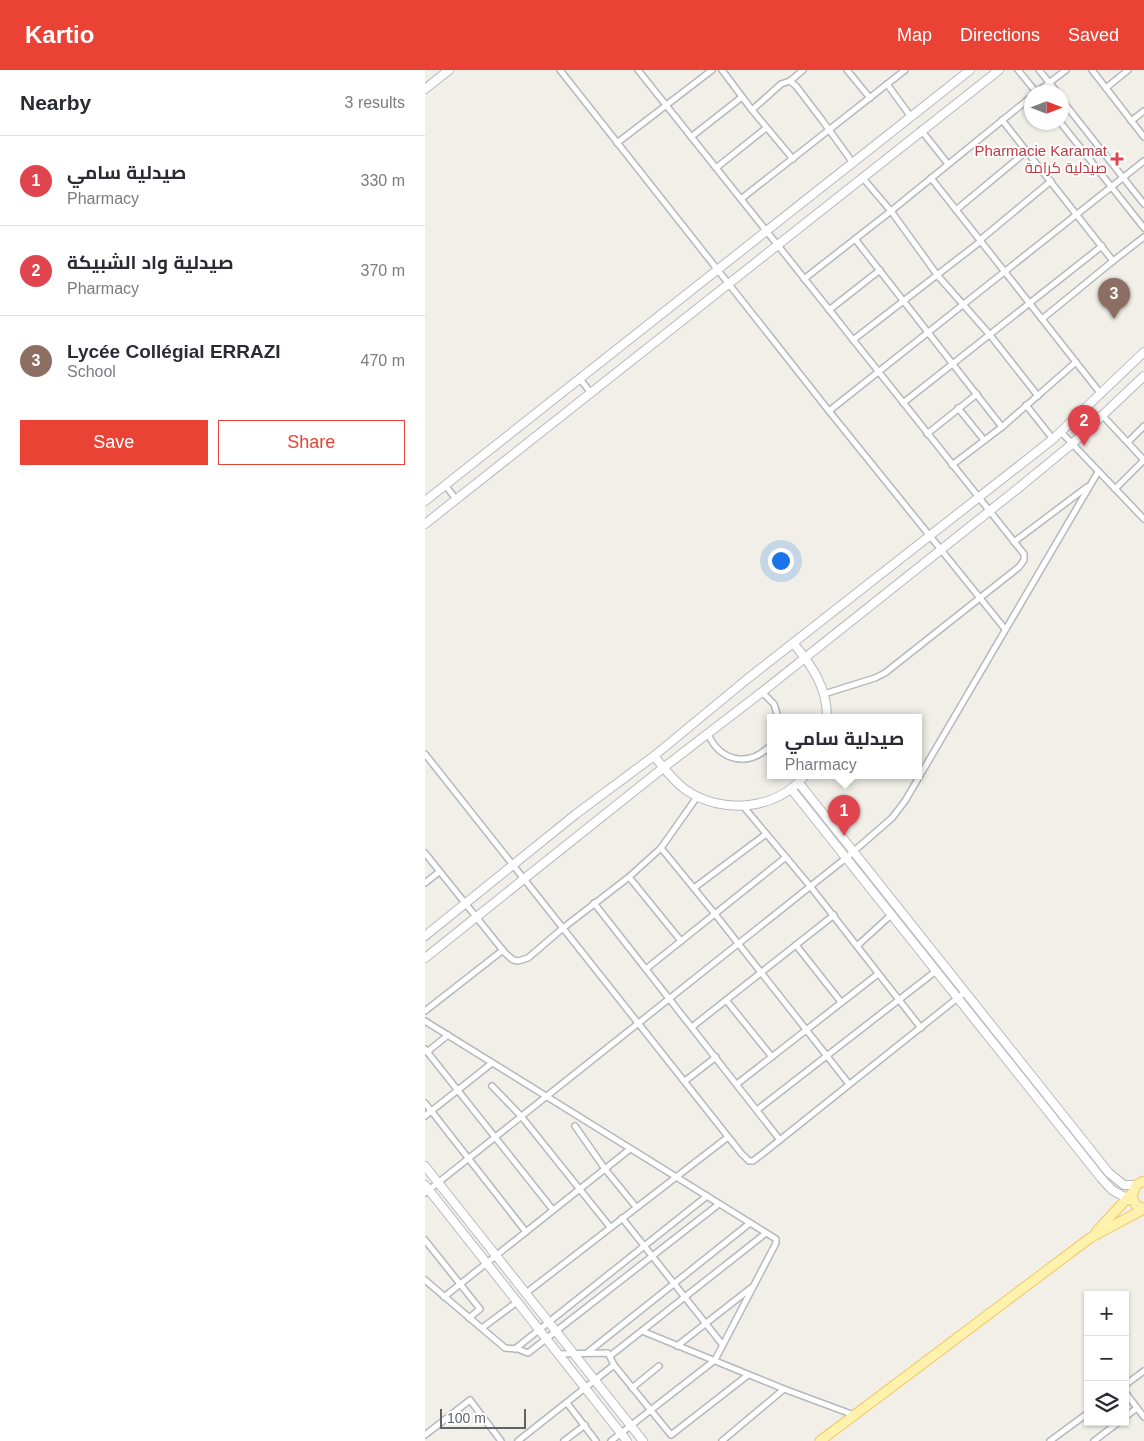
<!DOCTYPE html>
<meta charset="utf-8">
<style>
body{margin:0;font-family:Helvetica,Cairo,sans-serif;background:#f2f2f3;color:#2b2b33}
.controls{position:absolute;right:15px;bottom:15px;display:grid;overflow:hidden;border-radius:0px;box-shadow:0 1px 4px #0004}
.controls button{width:45px;height:45px;display:grid;place-items:center;padding:0;border:0;border-bottom:1px solid #e1e1e2;background:#fff;color:#2b2b33;font:25px sans-serif}
.compass{position:absolute;left:599px;top:15px;width:45px;height:45px;border-radius:50%;background:#fff;box-shadow:0 1px 4px #0004;rotate:90deg}
.scale{position:absolute;left:15px;bottom:12px;width:86px;box-sizing:border-box;padding-left:5px;border:2px solid #5f6368;border-top:0;font-size:14px;line-height:18px;white-space:nowrap;color:#5f6368;-webkit-text-stroke:4px #fff;paint-order:stroke}
.you{position:absolute;left:355px;top:490px;width:18px;height:18px;margin:-12px;border:4px solid #fff;border-radius:50%;background:#1a73e8;box-shadow:0 0 0 8px #1a73e833}
.badge{display:grid;place-items:center;width:32px;height:32px;border-radius:50%;background:#ea4335;color:#fff;font-size:16px;font-weight:700}
.pin{position:absolute;translate:-50% -41px;filter:drop-shadow(0 1px 2px #0008)}
.pin::after{content:'';position:absolute;top:26px;width:18px;height:15px;background:inherit;clip-path:polygon(0 0,100% 0,50% 100%)}
.popup{position:absolute;left:342px;top:644px;width:155px;height:65px;box-sizing:border-box;display:grid;place-content:center;border-radius:0px;background:#fff;filter:drop-shadow(0 1px 4px #0005);font-size:16px;white-space:nowrap;color:#7c7c81}
.popup b{font-size:19px;color:#2b2b33}
.popup::after{content:'';position:absolute;left:50%;top:100%;margin-left:-10px;border:10px solid transparent;border-top-color:#fff}
.list{margin:0;padding:0;list-style:none}
h2{display:flex;justify-content:space-between;align-items:center;height:65px;margin:0;padding:0 20px;font-size:21px}
h2 small{font-size:16px;font-weight:400;color:#7c7c81}
.list li{display:grid;grid-template-columns:32px 1fr auto;gap:15px;align-items:center;box-sizing:border-box;height:90px;padding:0 20px;border-top:1px solid #e1e1e2}
.list b{display:block;font-size:19px;white-space:nowrap}
.list p{margin:0;font-size:16px;white-space:nowrap;color:#7c7c81}
.list em{font-size:16px;font-style:normal;color:#7c7c81}
.actions{display:flex;gap:10px;padding:15px 20px}
.actions a{flex:1;padding:11px 0;border:1px solid #ea4335;border-radius:0px;text-align:center;font-size:18px;color:#ea4335}
.actions .main{background:#ea4335;color:#fff}
.icon{flex:none;width:28px;height:28px;fill:none;stroke:currentColor;stroke-width:2;stroke-linecap:round;stroke-linejoin:round}
.map{position:relative;flex:none;width:719px;height:1371px;overflow:hidden}
header{display:flex;align-items:center;gap:30px;box-sizing:border-box;height:70px;padding:0 25px;background:#ea4335;color:#fff}
header strong{font-size:24px}
nav{display:flex;gap:28px;margin-inline-start:auto;font-size:18px}
main{display:flex}
aside{flex:1;background:#fff}
.map>svg:first-child{display:block}
</style>
<header>
<strong>Kartio</strong>
<nav><a>Map</a><a>Directions</a><a>Saved</a></nav>
</header>
<main>
<aside>
<h2>Nearby<small>3 results</small></h2>
<ul class="list">
<li><span class="badge" style="background:#e0444e">1</span><div><b>صيدلية سامي</b><p>Pharmacy</p></div><em>330 m</em></li>
<li><span class="badge" style="background:#e0444e">2</span><div><b>صيدلية واد الشبيكة</b><p>Pharmacy</p></div><em>370 m</em></li>
<li><span class="badge" style="background:#8d6e63">3</span><div><b>Lycée Collégial ERRAZI</b><p>School</p></div><em>470 m</em></li>
</ul>
<div class="actions"><a class="main">Save</a><a>Share</a></div>
</aside>
<div class="map">
<svg width="719" height="1371" viewBox="0 0 719 1371">
<rect width="100%" height="100%" fill="#f1efe8"/>
<g fill="none" stroke-linecap="round" stroke-linejoin="round">
<defs>
<g id="street">
<polyline points="135,0 404,341 580,559"/>
<polyline points="213,0 599,484 599,490 594,497 460,603 450,608 399,624"/>
<polyline points="297,0 327,40 368,89"/>
<polyline points="422,0 445,28"/>
<polyline points="593,0 611,22"/>
<polyline points="614,0 632,22"/>
<polyline points="667,0 719,67"/>
<polyline points="365,11 378,0"/>
<polyline points="462,14 486,47"/>
<polyline points="681,18 703,0"/>
<polyline points="612,22 641,0"/>
<polyline points="636,29 719,134"/>
<polyline points="327,40 356,14 365,11 371,16 397,50 428,93"/>
<polyline points="577,50 688,191 719,167"/>
<polyline points="706,51 719,41"/>
<polyline points="635,52 719,158"/>
<polyline points="496,60 523,94"/>
<polyline points="266,67 317,27"/>
<polyline points="192,73 287,0"/>
<polyline points="291,98 341,58"/>
<polyline points="437,107 465,140"/>
<polyline points="506,108 676,324"/>
<polyline points="316,129 480,0"/>
<polyline points="531,140 602,81"/>
<polyline points="466,141 513,206 565,265 613,326"/>
<polyline points="430,169 577,357"/>
<polyline points="555,170 626,111"/>
<polyline points="379,209 466,141 606,27"/>
<polyline points="404,240 455,200"/>
<polyline points="617,249 688,191"/>
<polyline points="428,270 556,171"/>
<polyline points="155,309 166,323"/>
<polyline points="478,333 677,176"/>
<polyline points="601,335 628,369"/>
<polyline points="533,338 559,370"/>
<polyline points="404,341 719,91"/>
<polyline points="677,345 719,390"/>
<polyline points="636,362 719,449"/>
<polyline points="502,364 552,324"/>
<polyline points="703,372 719,356"/>
<polyline points="527,395 577,357 651,292"/>
<polyline points="20,415 31,429"/>
<polyline points="690,419 719,390"/>
<polyline points="589,472 662,417"/>
<polyline points="337,622 349,634 353,647"/>
<path d="M283,664C295,691 323,698 345,676"/>
<polyline points="0,684 316,1083 324,1091 328,1091 341,1081 540,922"/>
<polyline points="318,736 385,816 496,958"/>
<polyline points="236,778 290,844 424,1014"/>
<polyline points="0,783 80,883 88,890 93,891 103,888 138,858 204,807 236,778 272,727"/>
<polyline points="204,807 256,871"/>
<polyline points="0,813 14,802"/>
<polyline points="269,818 341,764"/>
<polyline points="169,833 355,1070"/>
<polyline points="371,875 416,932"/>
<polyline points="432,876 466,845"/>
<polyline points="221,899 361,787"/>
<polyline points="301,930 347,987"/>
<polyline points="0,941 78,880"/>
<polyline points="0,951 351,1169 351,1173 290,1290 186,1371"/>
<polyline points="267,957 409,845"/>
<polyline points="0,979 128,1140"/>
<polyline points="2,982 23,965"/>
<polyline points="260,1011 291,987"/>
<polyline points="312,1014 453,904"/>
<polyline points="67,1016 96,1046 185,1157"/>
<polyline points="0,1033 101,1162"/>
<polyline points="332,1040 511,901"/>
<polyline points="0,1046 67,993"/>
<polyline points="150,1056 180,1099 211,1137"/>
<polyline points="0,1123 421,788 467,748 480,731 673,402"/>
<polyline points="197,1148 297,1274"/>
<polyline points="0,1170 55,1239 44,1248"/>
<polyline points="0,1210 80,1278 93,1279 103,1283 294,1134"/>
<polyline points="101,1223 303,1067"/>
<polyline points="19,1227 205,1079"/>
<polyline points="57,1258 92,1232"/>
<polyline points="217,1261 359,1319 429,1345"/>
<polyline points="252,1276 326,1218"/>
<polyline points="90,1279 282,1126"/>
<polyline points="162,1283 325,1153"/>
<polyline points="133,1284 183,1283 189,1295 246,1365 323,1305"/>
<polyline points="185,1286 341,1163"/>
<polyline points="700,1315 719,1301"/>
<polyline points="207,1318 234,1296"/>
<polyline points="700,1322 719,1347"/>
<polyline points="142,1333 171,1371"/>
<polyline points="700,1347 712,1338"/>
<polyline points="0,1365 45,1330 76,1371"/>
<polyline points="93,1371 189,1295"/>
<polyline points="139,1371 160,1355"/>
<polyline points="297,1371 359,1319"/>
<polyline points="625,1371 663,1343"/>
<polyline points="669,1371 694,1352"/>
</g>
<g id="secondary">
<polyline points="0,19 24,0"/>
<polyline points="0,431 545,0"/>
<polyline points="0,454 574,0"/>
<path d="M369,574C387,596 402,617 402,647"/>
<path d="M229,686C239,698 248,711 261,720C297,745 353,740 380,705"/>
<polyline points="374,713 684,1103 699,1115 711,1115"/>
<polyline points="367,720 676,1108 687,1120 707,1131"/>
<polyline points="0,866 151,744 229,686 321,610 628,369 719,282"/>
<polyline points="0,888 238,698 337,622 591,420 647,374 719,306"/>
<polyline points="0,1096 218,1371"/>
<polyline points="0,1115 202,1371"/>
</g>
<g id="primary">
<polyline points="719,1111 711,1115 707,1127 711,1135 719,1139"/>
<polyline points="671,1162 707,1123"/>
<polyline points="395,1371 665,1168 719,1139"/>
</g>
</defs>
<use href="#street" stroke="#b5b8bc" stroke-width="8"/>
<use href="#secondary" stroke="#b6babf" stroke-width="10"/>
<use href="#primary" stroke="#f2c960" stroke-width="11"/>
<use href="#street" stroke="#fff" stroke-width="5"/>
<use href="#secondary" stroke="#fff" stroke-width="8"/>
<use href="#primary" stroke="#fff2af" stroke-width="9"/>
</g>
<path fill="#e0444e" stroke="#fff" stroke-width="2" d="M689.5 81.5h5v5h5v5h-5v5h-5v-5h-5v-5h5z"/>
<g text-anchor="middle" dominant-baseline="central" stroke-width="4" stroke-linejoin="round" paint-order="stroke">
<g font-size="15" fill="#be3a42" stroke="#fff" text-anchor="end">
<text x="682" y="80">Pharmacie Karamat<tspan x="682" dy="17">صيدلية كرامة</tspan></text>
</g>
</g>
</svg>
<div class="controls">
<button>+</button>
<button>−</button>
<button><svg class="icon" aria-label="layers" viewBox="0 0 24 24"><path d="M12 4l9 5-9 5-9-5zM3 14l9 5 9-5"/></svg></button>
</div>
<svg class="compass" viewBox="-18 -18 36 36"><path d="M0-13l5 13h-10z" fill="#e53935"/><path d="M0 13l5-13h-10z" fill="#7c7c81"/></svg>
<div class="scale">100 m</div>
<div class="you"></div>
<div class="pin badge" style="left:419px;top:766px;background:#e0444e">1</div>
<div class="popup"><b>صيدلية سامي</b>Pharmacy</div>
<div class="pin badge" style="left:659px;top:376px;background:#e0444e">2</div>
<div class="pin badge" style="left:689px;top:249px;background:#8d6e63">3</div>
</div>
</main>
